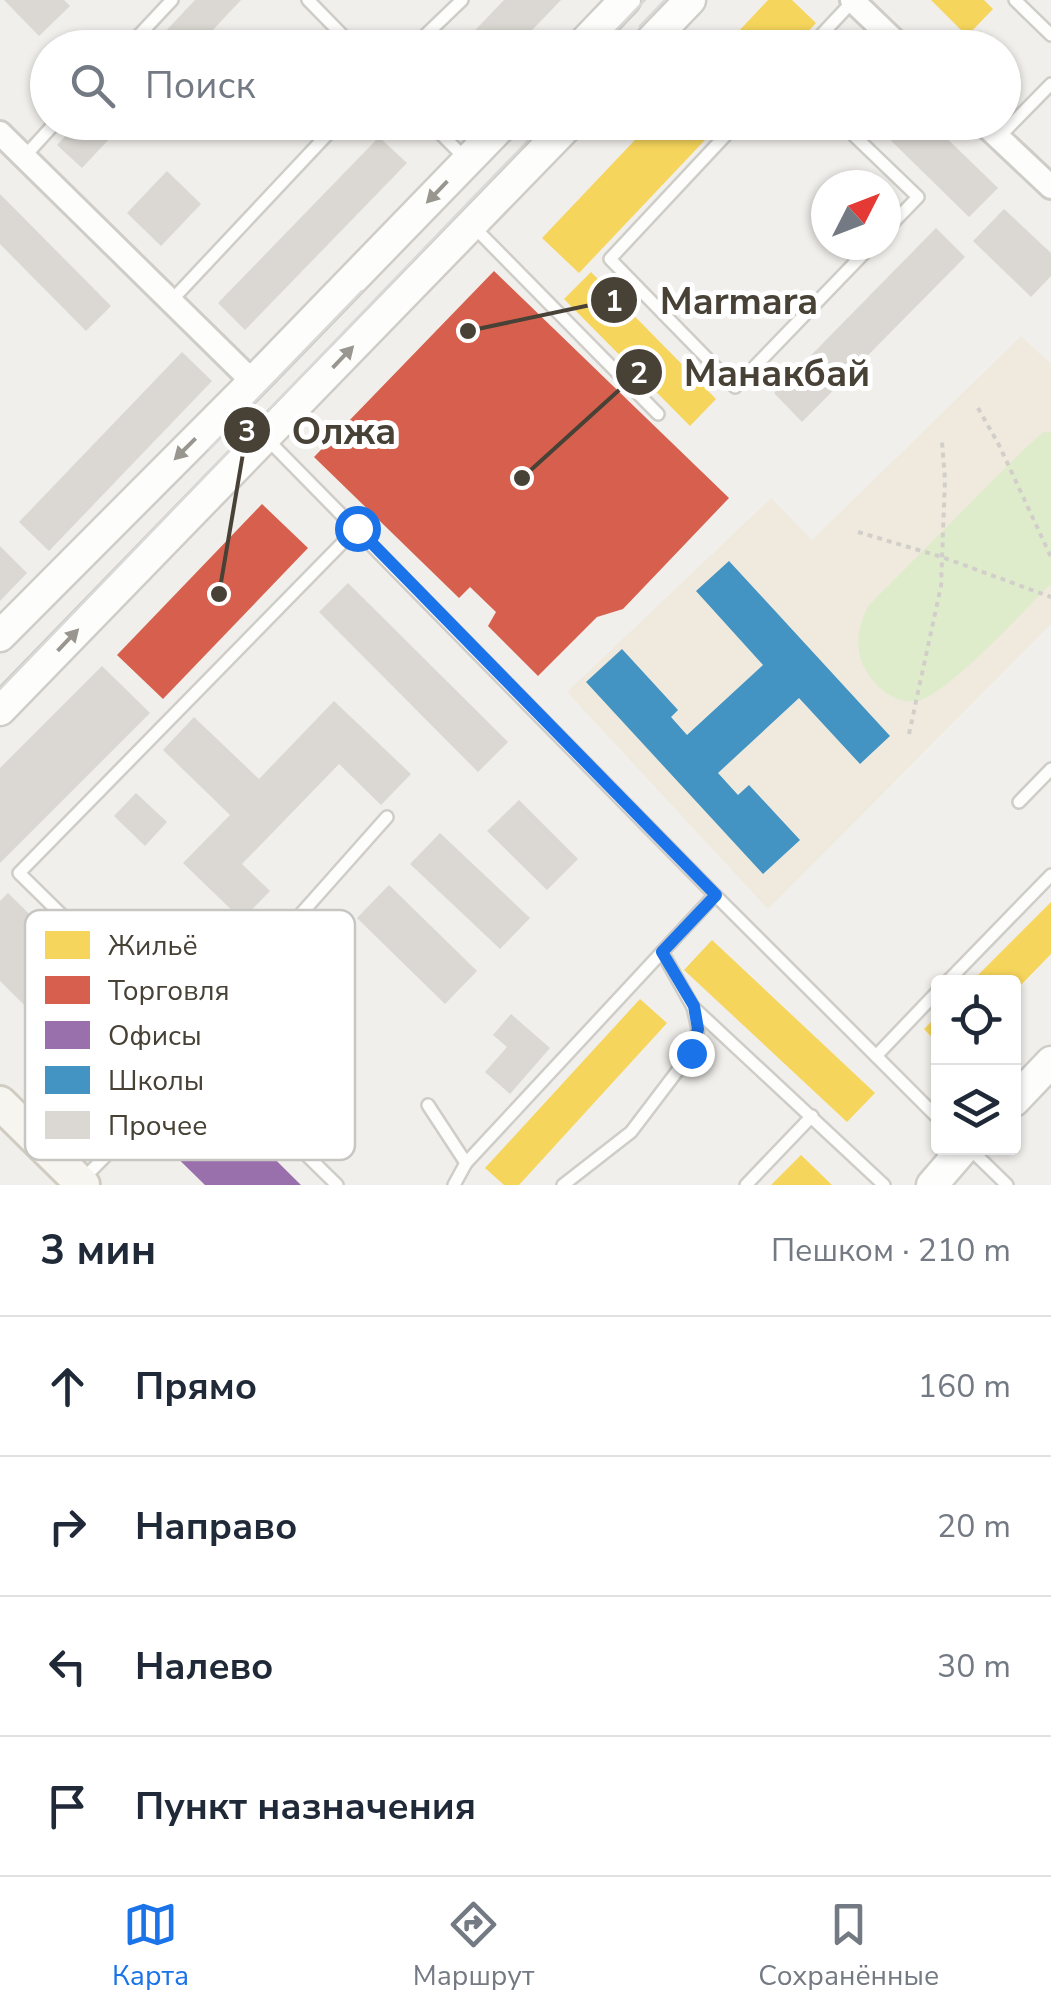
<!DOCTYPE html>
<html lang="ru">
<meta charset="utf-8">
<style>
body{margin:0;font-family:"Nunito Sans",sans-serif;background:#f6f6f7;color:#1f2937}
.controls{position:absolute;right:30px;bottom:30px;display:grid;overflow:hidden;border-radius:10px;box-shadow:0 2px 8px #0004}
.controls button{width:90px;height:90px;display:grid;place-items:center;padding:0;border:0;border-bottom:2px solid #e0e1e3;background:#fff;color:#1f2937;font:50px sans-serif}
.compass{position:absolute;left:811px;top:170px;width:90px;height:90px;border-radius:50%;background:#fff;box-shadow:0 2px 8px #0004;rotate:48deg}
.stop{position:absolute;width:30px;height:30px;margin:-22px;border:8px solid #1a73e8;border-radius:50%;background:#fff}
.stop.end{background:#1a73e8;border-color:#fff;box-shadow:0 2px 10px #0008}
.list{margin:0;padding:0;list-style:none}
h2{display:flex;justify-content:space-between;align-items:center;height:130px;margin:0;padding:0 40px;font-size:42px}
h2 small{font-size:32px;font-weight:400;color:#747a83}
.list li{display:grid;grid-template-columns:65px 1fr auto;gap:30px;align-items:center;box-sizing:border-box;height:140px;padding:0 40px;border-top:2px solid #e0e1e3}
.list b{display:block;font-size:38px;white-space:nowrap}
.list em{font-size:32px;font-style:normal;color:#747a83}
.icon{flex:none;width:55px;height:55px;fill:none;stroke:currentColor;stroke-width:2;stroke-linecap:round;stroke-linejoin:round}
.map{position:relative;flex:none;width:1051px;height:1185px;overflow:hidden}
.search{position:absolute;background:#fff;box-shadow:0 2px 8px #0004;left:30px;right:30px;top:30px;height:110px;display:flex;align-items:center;gap:25px;box-sizing:border-box;padding:0 35px;border-radius:55px;color:#747a83;font-size:38px}
.sheet{height:690px;background:#fff}
nav{display:flex;justify-content:space-around;align-items:center;box-sizing:border-box;height:140px;border-top:2px solid #e0e1e3;background:#fff;font-size:28px;color:#747a83}
nav a{display:grid;justify-items:center;gap:5px}
nav .on{color:#1a73e8}
.map>svg:first-child{display:block}
</style>
<div class="map">
<svg width="1051" height="1185" viewBox="0 0 1051 1185">
<rect width="100%" height="100%" fill="#f1efeb"/>
<polygon fill="#efeadd" points="1021,336 1051,364 1051,624 768,909 567,692 771,498 812,540"/>
<path fill="#dfeccb" d="M1043,432H1051V584C1025,609 948,695 917,701C899,704 882,693 871,678C853,655 856,631 868,606L1015,458Z"/>
<g fill="#f6d55c">
<polygon points="768,0 792,0 816,23 793,48 723,48"/>
<polygon points="931,0 984,0 993,9 967,36"/>
<polygon points="652,122 722,122 579,273 542,238"/>
<polygon points="591,272 716,399 690,426 564,299"/>
<polygon points="1051,902 1051,954 1014,992 1014,982 971,982"/>
<polygon points="712,940 875,1093 847,1122 684,970"/>
<polygon points="640,999 667,1023 519,1185 504,1185 485,1168"/>
<polygon points="938,1015 938,1044 924,1029"/>
<polygon points="801,1155 832,1185 771,1185"/>
</g>
<g fill="#d6604d">
<polygon points="494,271 729,498 623,609 597,617 538,676 488,626 496,612 470,587 459,598 314,457"/>
<polygon points="262,504 308,548 163,699 117,655"/>
</g>
<polygon fill="#9970ab" points="206,1091 214,1099 301,1185 205,1185 158,1139"/>
<polygon fill="#4393c3" points="729,561 890,736 860,764 799,698 718,773 738,795 749,785 800,840 763,874 586,682 622,649 678,710 671,717 687,735 763,665 696,591"/>
<g fill="#dbd8d3">
<polygon points="4,0 64,0 70,6 39,36"/>
<polygon points="195,0 241,0 196,48 150,48"/>
<polygon points="504,0 561,0 515,48 458,48"/>
<polygon points="78,122 125,122 82,168 57,145"/>
<polygon points="872,122 930,122 998,188 969,217"/>
<polygon points="379,137 407,163 245,330 218,303"/>
<polygon points="167,171 201,204 161,246 127,213"/>
<polygon points="0,194 111,306 86,331 0,244"/>
<polygon points="1004,209 1051,253 1051,276 1031,297 973,241"/>
<polygon points="936,228 965,257 802,422 774,393"/>
<polygon points="182,352 212,381 49,551 19,522"/>
<polygon points="0,546 27,573 0,601"/>
<polygon points="348,583 508,742 478,772 319,612"/>
<polygon points="102,666 150,713 0,863 0,768"/>
<polygon points="334,701 411,774 381,805 339,764 242,864 270,891 242,920 183,863 230,815 163,750 194,717 259,779"/>
<polygon points="136,793 167,822 145,846 114,816"/>
<polygon points="519,800 578,859 547,890 487,831"/>
<polygon points="440,833 530,918 500,949 410,864"/>
<polygon points="389,885 477,971 445,1004 357,918"/>
<polygon points="8,893 169,1052 121,1101 0,981 0,901"/>
<polygon points="511,1014 550,1048 510,1094 485,1072 507,1047 493,1035"/>
</g>
<g fill="none" stroke-linecap="round" stroke-linejoin="round">
<defs>
<g id="service">
<polyline points="308,0 355,48"/>
<polyline points="1015,0 1051,35"/>
<polyline points="127,48 172,0"/>
<polyline points="412,48 462,0"/>
<polyline points="809,48 853,1"/>
<polyline points="429,122 465,158"/>
<polyline points="738,122 610,259 735,387 872,245"/>
<polyline points="840,122 918,197 886,230"/>
<polyline points="998,138 1051,84"/>
<polyline points="24,157 56,122"/>
<polyline points="472,225 658,414"/>
<polyline points="171,301 339,122"/>
<polyline points="268,440 715,895 938,1118"/>
<polyline points="1019,802 1051,769"/>
<polyline points="947,982 1051,875"/>
<polyline points="693,1007 884,1185"/>
<polyline points="189,1040 387,817"/>
<polyline points="876,1056 938,991"/>
<polyline points="428,1105 466,1163"/>
<polyline points="969,1148 1007,1185"/>
<polyline points="83,1179 205,1055"/>
<polyline points="337,1185 19,873 357,528"/>
<polyline points="454,1185 466,1163 715,895"/>
<polyline points="563,1185 631,1132 691,1053 698,1029 693,1007 662,952"/>
<polyline points="746,1185 812,1116"/>
</g>
<g id="minor">
<polyline points="852,0 902,48"/>
<polyline points="982,122 1051,187"/>
<polyline points="0,133 253,382"/>
</g>
<g id="tertiary">
<polyline points="579,48 625,0"/>
<polyline points="644,48 690,0"/>
<polyline points="0,636 253,382 505,122"/>
<polyline points="0,710 571,122"/>
<polyline points="1014,1101 1051,1062"/>
<polyline points="932,1185 964,1148"/>
</g>
<polyline id="secondary" points="0,1103 83,1185"/>
</defs>
<use href="#service" stroke="#cfcdc8" stroke-width="16"/>
<use href="#minor" stroke="#cfcdc8" stroke-width="28"/>
<use href="#tertiary" stroke="#cfcdc8" stroke-width="35"/>
<use href="#secondary" stroke="#d1ccc2" stroke-width="38"/>
<g stroke="#d2cfcb" stroke-width="4" stroke-dasharray="5 5" stroke-linecap="butt">
<polyline points="978,408 999,445 1051,557"/>
<polyline points="858,532 942,557 1051,597"/>
<polyline points="909,734 941,586 945,479 942,442"/>
</g>
<use href="#service" stroke="#fdfdfc" stroke-width="11"/>
<use href="#minor" stroke="#fdfdfc" stroke-width="22"/>
<use href="#tertiary" stroke="#fdfdfc" stroke-width="30"/>
<use href="#secondary" stroke="#f7f5ef" stroke-width="32"/>
<g stroke="#d9d9d8" stroke-width="2.5">
<polyline points="640,26 665,0"/>
<polyline points="599,48 645,0"/>
<polyline points="209,449 362,291"/>
<polyline points="0,689 546,122"/>
</g>
</g>
<defs><path id="oneway-solid" d="M-6-.8H1V-3.2L6.5 0L1 3.2V.8H-6Z" transform="scale(2.5)"/></defs>
<g fill="#99968f">
<use href="#oneway-solid" transform="translate(437 192) rotate(134)"/>
<use href="#oneway-solid" transform="translate(343 357) rotate(-46)"/>
<use href="#oneway-solid" transform="translate(185 449) rotate(135)"/>
<use href="#oneway-solid" transform="translate(68 640) rotate(-46)"/>
</g>
<g fill="none" stroke-linecap="round" stroke-linejoin="round">
<polyline stroke="#1a73e8" stroke-width="12" points="357,528 716,895 662,952 694,1006 698,1029 691,1053"/>
</g>
<rect x="25" y="910" width="330" height="250" rx="15" fill="#fff" stroke="#c8c6c3" stroke-width="2.5"/>
<rect x="45" y="931" width="45" height="28" fill="#f6d55c"/>
<rect x="45" y="976" width="45" height="28" fill="#d6604d"/>
<rect x="45" y="1021" width="45" height="28" fill="#9970ab"/>
<rect x="45" y="1066" width="45" height="28" fill="#4393c3"/>
<rect x="45" y="1111" width="45" height="28" fill="#dbd8d3"/>
<g font-size="28" fill="#474136">
<text x="108" y="955">Жильё</text>
<text x="108" y="1000">Торговля</text>
<text x="108" y="1045">Офисы</text>
<text x="108" y="1090">Школы</text>
<text x="108" y="1135">Прочее</text>
</g>
<path fill="none" stroke="#474136" stroke-width="4" d="M468 331L614 300M522 478L639 372M219 594L247 430"/>
<g fill="#474136" stroke="#fff" stroke-width="4">
<circle cx="468" cy="331" r="10"/>
<circle cx="522" cy="478" r="10"/>
<circle cx="219" cy="594" r="10"/>
<circle cx="614" cy="300" r="25"/>
<circle cx="639" cy="372" r="25"/>
<circle cx="247" cy="430" r="25"/>
</g>
<g font-size="30" text-anchor="middle" font-weight="bold" fill="#fff">
<text x="614" y="311">1</text>
<text x="639" y="383">2</text>
<text x="247" y="441">3</text>
</g>
<g font-size="38" text-anchor="middle" font-weight="bold" fill="#474136" stroke="#fff" stroke-width="10" stroke-linejoin="round" paint-order="stroke">
<text x="739" y="314">Marmara</text>
<text x="777" y="386">Манакбай</text>
<text x="344" y="444">Олжа</text>
</g>
</svg>
<div class="controls">
<button><svg class="icon" aria-label="locate" viewBox="0 0 24 24"><circle cx="12" cy="12" r="6"/><path d="M12 2v4M12 18v4M2 12h4M18 12h4"/></svg></button>
<button><svg class="icon" aria-label="layers" viewBox="0 0 24 24"><path d="M12 4l9 5-9 5-9-5zM3 14l9 5 9-5"/></svg></button>
</div>
<svg class="compass" viewBox="-18 -18 36 36"><path d="M0-13l5 13h-10z" fill="#e53935"/><path d="M0 13l5-13h-10z" fill="#747a83"/></svg>
<div class="stop" style="left:357px;top:528px"></div>
<div class="stop end" style="left:691px;top:1053px"></div>
<div class="search"><svg class="icon" aria-label="search" viewBox="0 0 24 24"><circle cx="10" cy="10" r="6"/><path d="M15 15l6 6"/></svg>Поиск</div>
</div>
<section class="sheet">
<h2>3 мин<small>Пешком · 210 m</small></h2>
<ul class="list">
<li><svg class="icon" aria-label="ahead" viewBox="0 0 24 24"><path d="M12 20V5M6 11l6-6 6 6"/></svg><div><b>Прямо</b></div><em>160 m</em></li>
<li><svg class="icon" aria-label="right" viewBox="0 0 24 24"><path d="M7 20v-9h11M14 6l5 5-5 5"/></svg><div><b>Направо</b></div><em>20 m</em></li>
<li><svg class="icon" aria-label="left" viewBox="0 0 24 24"><path d="M17 20v-9H6M10 6l-5 5 5 5"/></svg><div><b>Налево</b></div><em>30 m</em></li>
<li><svg class="icon" aria-label="arrive" viewBox="0 0 24 24"><path d="M6 21V4h12l-3 4 3 4H6"/></svg><div><b>Пункт назначения</b></div></li>
</ul>
</section>
<nav>
<a class="on"><svg class="icon" aria-label="map" viewBox="0 0 24 24"><path d="M3 6l6-2 6 2 6-2v14l-6 2-6-2-6 2zM9 4v14M15 6v14"/></svg>Карта</a>
<a><svg class="icon" aria-label="directions" viewBox="0 0 24 24"><path d="M12 3l9 9-9 9-9-9zM9 14v-3h6M13 9l2 2-2 2"/></svg>Маршрут</a>
<a><svg class="icon" aria-label="saved" viewBox="0 0 24 24"><path d="M7 4h10v16l-5-4-5 4z"/></svg>Сохранённые</a>
</nav>
